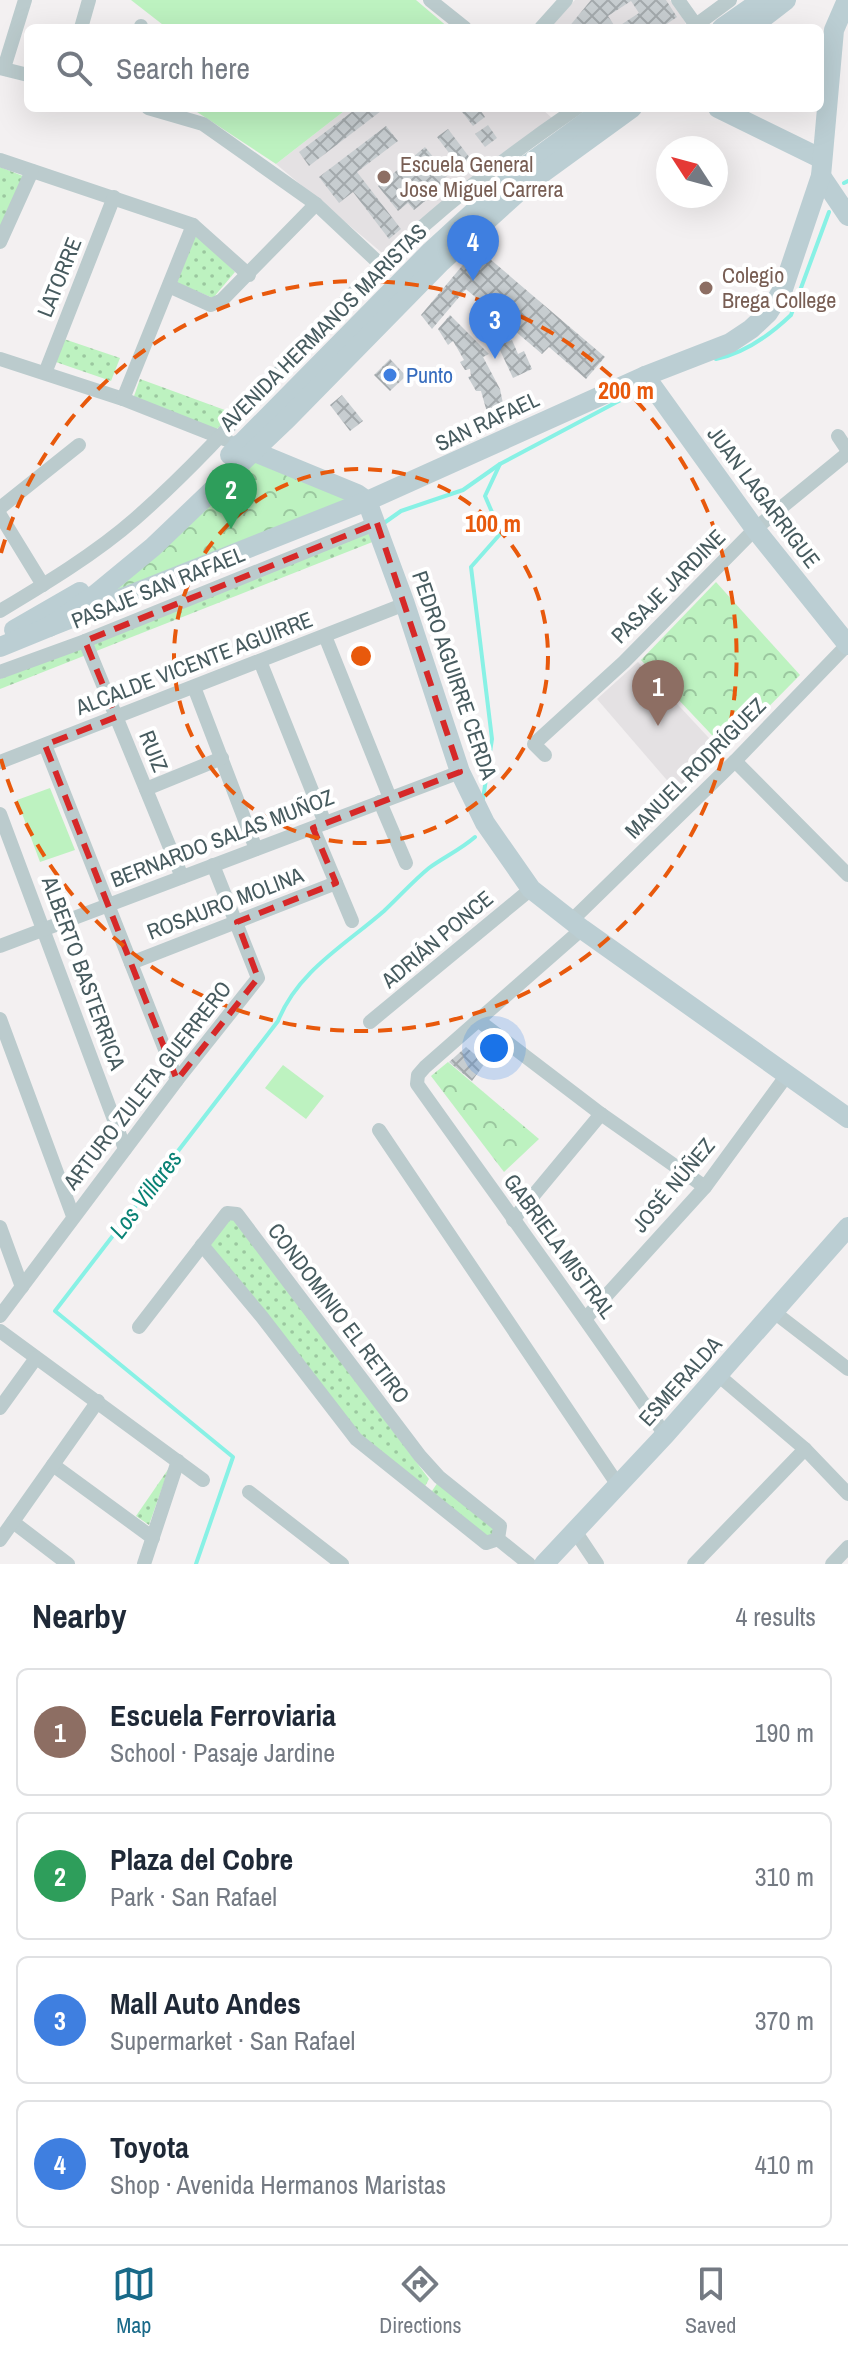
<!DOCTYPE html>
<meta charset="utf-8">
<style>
body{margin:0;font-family:"Archivo Narrow",sans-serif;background:#f6f6f7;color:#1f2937}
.compass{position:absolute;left:656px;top:136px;width:72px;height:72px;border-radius:50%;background:#fff;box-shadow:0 8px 32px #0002;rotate:306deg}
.you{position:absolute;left:494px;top:1048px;width:28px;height:28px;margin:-20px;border:6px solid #fff;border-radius:50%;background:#1a73e8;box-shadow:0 0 0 12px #1a73e833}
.badge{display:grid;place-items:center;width:52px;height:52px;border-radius:50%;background:#186988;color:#fff;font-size:26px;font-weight:700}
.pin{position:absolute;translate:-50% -66px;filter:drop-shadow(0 2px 4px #0008)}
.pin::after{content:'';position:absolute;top:42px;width:28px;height:24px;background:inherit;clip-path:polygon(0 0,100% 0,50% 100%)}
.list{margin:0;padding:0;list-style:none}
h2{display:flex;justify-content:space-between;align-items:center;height:104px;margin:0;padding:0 32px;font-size:34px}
h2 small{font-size:26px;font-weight:400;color:#747a83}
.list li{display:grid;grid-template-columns:52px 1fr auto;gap:24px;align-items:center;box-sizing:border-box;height:128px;margin:0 16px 16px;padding:0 16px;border:2px solid #e0e1e3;border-radius:12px}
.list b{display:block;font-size:30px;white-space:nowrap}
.list p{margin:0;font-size:26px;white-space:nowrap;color:#747a83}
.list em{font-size:26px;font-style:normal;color:#747a83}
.icon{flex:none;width:44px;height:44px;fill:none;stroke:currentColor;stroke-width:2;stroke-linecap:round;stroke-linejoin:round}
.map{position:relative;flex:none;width:848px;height:1564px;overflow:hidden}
.search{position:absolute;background:#fff;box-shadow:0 8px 32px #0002;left:24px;right:24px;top:24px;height:88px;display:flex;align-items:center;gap:20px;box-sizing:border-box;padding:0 28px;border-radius:12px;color:#747a83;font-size:30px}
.sheet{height:680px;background:#fff}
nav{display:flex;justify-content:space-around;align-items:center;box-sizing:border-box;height:112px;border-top:2px solid #e0e1e3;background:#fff;font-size:22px;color:#747a83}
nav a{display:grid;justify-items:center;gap:4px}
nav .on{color:#186988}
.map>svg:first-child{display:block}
</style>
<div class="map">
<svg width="848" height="1564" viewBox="0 0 848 1564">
<defs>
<pattern id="grass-dots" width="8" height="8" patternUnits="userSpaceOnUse" patternTransform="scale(2)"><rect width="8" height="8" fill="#bdf2c0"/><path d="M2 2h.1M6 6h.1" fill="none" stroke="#9bc79f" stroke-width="1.8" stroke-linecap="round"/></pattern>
<pattern id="park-crowns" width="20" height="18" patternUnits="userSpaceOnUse" patternTransform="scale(2)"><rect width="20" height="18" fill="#bdf2c0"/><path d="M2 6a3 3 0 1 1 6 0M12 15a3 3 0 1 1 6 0" fill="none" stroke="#9bc79f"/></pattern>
<pattern id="building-cross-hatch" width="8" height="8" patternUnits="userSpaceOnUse" patternTransform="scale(2)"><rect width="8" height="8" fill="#c7cdd0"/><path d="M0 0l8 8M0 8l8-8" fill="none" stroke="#a3a9ac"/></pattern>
</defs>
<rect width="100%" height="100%" fill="#f3f0f1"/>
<g fill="#e4e1e3">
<polygon points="575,0 670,0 686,23 679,28 550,28"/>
<polygon points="348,108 541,108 553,119 387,257 276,164"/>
<polygon points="638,662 722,752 678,793 597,699"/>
</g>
<g fill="url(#grass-dots)">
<polygon points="0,167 23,176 0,230"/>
<polygon points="196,233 235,272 213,298 177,283"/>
<polygon points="61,338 120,358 111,381 53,361"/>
<polygon points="140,379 233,413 216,430 133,399"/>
<polygon points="371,532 375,541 0,689 0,679"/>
<polygon points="234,1219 429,1479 423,1490 356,1434 208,1245 227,1220"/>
<polygon points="169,1468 149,1525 136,1516"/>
<polygon points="438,1482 498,1527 495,1538 485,1540 428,1497"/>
</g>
<g fill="url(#park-crowns)">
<polygon points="256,459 355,498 112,593"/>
<polygon points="716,582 800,675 726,750 641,660"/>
<polygon points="448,1062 539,1139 504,1172 431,1076"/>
</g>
<g fill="#bdf2c0">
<polygon points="131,0 416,0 449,28 167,28"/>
<polygon points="191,108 348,108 276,164"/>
<polygon points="50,788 75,850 40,862 17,800"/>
<polygon points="283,1065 324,1096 306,1119 265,1088"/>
</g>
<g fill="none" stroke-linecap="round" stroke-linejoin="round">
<g stroke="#88f1e5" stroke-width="4">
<polyline points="844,183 848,181"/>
<path d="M716,359C745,353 770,335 791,315L829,212"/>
<polyline points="384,523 401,511 463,490 500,464"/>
<polyline points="483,799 492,739 471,567 501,533 485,496 500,464 647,386"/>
<path d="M196,1564L233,1457L55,1311L278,1021C298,971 345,945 384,911C399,897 413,881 429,868C444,857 460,850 475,837"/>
</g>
</g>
<g fill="url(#building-cross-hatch)">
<polygon points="591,0 666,0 677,17 661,28 616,28 639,13 631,1 608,16 616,28 568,28"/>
<polygon points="357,108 385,108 309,166 299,152"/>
<polygon points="459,108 479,108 485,117 473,126"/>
<polygon points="488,125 497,138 485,147 475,134"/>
<polygon points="386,126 398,141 357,172 401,229 389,239 353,192 339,203 319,177"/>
<polygon points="448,129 470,158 459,166 437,137"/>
<polygon points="425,147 448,175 440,182 444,186 414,210 408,203 398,211 378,186"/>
<polygon points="477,248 605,357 586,379 549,347 542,354 466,289 432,329 421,315"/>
<polygon points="450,315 489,354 483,357 500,389 505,413 488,416 481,391 476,391 468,377 471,376 470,369 465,370 460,362 464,360 453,341 448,345 438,329"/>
<polygon points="512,340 518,354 524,351 532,369 513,378 498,346"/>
<polygon points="390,359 406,376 390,391 374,375"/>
<polygon points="342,395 363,421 350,431 330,405"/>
<polygon points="466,1047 485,1063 472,1081 449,1062"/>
</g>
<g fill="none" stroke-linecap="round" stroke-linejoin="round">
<g stroke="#bbcbcd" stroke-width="14">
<polyline points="430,0 465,28"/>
<polyline points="678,0 698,28"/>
<polyline points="81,28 89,0"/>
<polyline points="141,28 141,26"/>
<polyline points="541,28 566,0"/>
<polyline points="692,28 730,0"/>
<polyline points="0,68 28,75"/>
<polyline points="4,68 25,0"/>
<polyline points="148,108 203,124 316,204 381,265"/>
<polyline points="0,160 193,225 249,275"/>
<polyline points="0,242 32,171"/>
<polyline points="169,286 211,305 222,300 316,204"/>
<polyline points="0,359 123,399 227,440"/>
<polyline points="45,373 114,197"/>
<polyline points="123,399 193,225"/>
<polyline points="838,436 848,451"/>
<polyline points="0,508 79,445"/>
<polyline points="0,515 43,585"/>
<path d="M0,611C45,584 95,554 135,519C225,440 298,346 383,263C444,204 507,156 577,108"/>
<polyline points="325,636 390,798"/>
<polyline points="85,641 182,877"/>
<polyline points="260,661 325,823"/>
<polyline points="0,672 85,641 377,523"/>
<polyline points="194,687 256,849"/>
<polyline points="45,745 177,1080"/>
<polyline points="545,755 534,744 624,662 755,529 848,453"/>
<polyline points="735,761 848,875"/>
<polyline points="0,762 405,604"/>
<polyline points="146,789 222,758"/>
<polyline points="380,802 406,863"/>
<polyline points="0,814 125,1149"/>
<polyline points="313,828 352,921"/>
<polyline points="571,921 735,761 848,644"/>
<path d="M582,929L425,1067L418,1075L417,1084C500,1201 585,1316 665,1435"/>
<polyline points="0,946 460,772"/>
<polyline points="131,963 336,883"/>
<polyline points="0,1019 73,1216"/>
<polyline points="479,1021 601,1114 705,1187"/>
<polyline points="370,1022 531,889"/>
<polyline points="379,1130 618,1485"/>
<polyline points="513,1220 601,1114"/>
<polyline points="0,1227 22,1287"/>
<polyline points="202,1245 262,1317 356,1439 486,1543 498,1539"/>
<polyline points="774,1312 848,1369"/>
<polyline points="0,1316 177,1080 258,978 213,865"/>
<polyline points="586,1318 705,1187 787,1075"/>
<polyline points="139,1327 227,1213 237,1214 420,1456 439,1477 500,1526 498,1539 529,1564"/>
<polyline points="0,1331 203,1480"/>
<polyline points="718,1375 805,1449 848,1494"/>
<polyline points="0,1408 36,1358"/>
<polyline points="53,1465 153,1538"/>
<polyline points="249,1492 342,1564"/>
<polyline points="13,1522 68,1564"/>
<polyline points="575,1531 597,1564"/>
<polyline points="0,1540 98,1401"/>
<polyline points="144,1564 178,1461"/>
<polyline points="694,1564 805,1449"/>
<polyline points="832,1564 848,1547"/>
</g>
<g stroke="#bbced3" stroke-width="20">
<polyline points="722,28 762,0"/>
<polyline points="750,28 786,0"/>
<polyline points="718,108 822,159"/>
<polyline points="821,176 848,216"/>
<polyline points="645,376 755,529 848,645"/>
<polyline points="238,445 357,494 367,501 405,604 460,772 485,823 531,889 582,929 848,1118"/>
<polyline points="230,455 431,251 516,173 605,108"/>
<polyline points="49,627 367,501 645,376 730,343 751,329 768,313 783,289 821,176 834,30 847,0"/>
<polyline points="14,630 80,592"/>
<polyline points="0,647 49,627 96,594 153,547 287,419 441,262 526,185 632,108"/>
<polyline points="544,1564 665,1435 848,1227"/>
</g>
</g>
<path fill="none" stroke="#d62828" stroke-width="6" stroke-dasharray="16 10" stroke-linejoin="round" d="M377,523L460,772L313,828L336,883L237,922L258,978L177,1080L45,745L116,717L85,641Z"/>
<g fill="none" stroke="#e8590c" stroke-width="4" stroke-dasharray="14 10">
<circle cx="361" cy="656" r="187"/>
<path d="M1 553A375 375 0 1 1 1 759"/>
</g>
<g fill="#8d6e63" stroke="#fff" stroke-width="3">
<circle cx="384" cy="177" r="8"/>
<circle cx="706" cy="288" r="8"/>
</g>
<circle fill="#3f7fe0" stroke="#fff" stroke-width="3" cx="390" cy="375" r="8"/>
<g text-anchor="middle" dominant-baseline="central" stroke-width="8" stroke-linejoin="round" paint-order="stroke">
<g font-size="22" fill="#785e54" stroke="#fff" text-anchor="start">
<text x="400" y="164">Escuela General<tspan x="400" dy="25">Jose Miguel Carrera</tspan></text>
<text x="722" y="275">Colegio<tspan x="722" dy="25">Brega College</tspan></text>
</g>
<g font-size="22" fill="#475b5f" stroke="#fff">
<text transform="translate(59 277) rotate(-68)">LATORRE</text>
<text transform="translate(323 327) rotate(-45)">AVENIDA HERMANOS MARISTAS</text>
<text transform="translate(487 421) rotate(-25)">SAN RAFAEL</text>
<text transform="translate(764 497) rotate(53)">JUAN LAGARRIGUE</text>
<text transform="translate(668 586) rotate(-45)">PASAJE JARDINE</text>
<text transform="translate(158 587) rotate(-22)">PASAJE SAN RAFAEL</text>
<text transform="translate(194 663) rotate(-21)">ALCALDE VICENTE AGUIRRE</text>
<text transform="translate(455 675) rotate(71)">PEDRO AGUIRRE CERDA</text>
<text transform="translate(154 751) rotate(68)">RUIZ</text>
<text transform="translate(695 768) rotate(-45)">MANUEL RODRÍGUEZ</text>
<text transform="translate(222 838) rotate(-21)">BERNARDO SALAS MUÑOZ</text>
<text transform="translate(225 903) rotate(-21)">ROSAURO MOLINA</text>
<text transform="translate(437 939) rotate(-40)">ADRIÁN PONCE</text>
<text transform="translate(84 973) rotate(70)">ALBERTO BASTERRICA</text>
<text transform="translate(147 1085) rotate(-52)">ARTURO ZULETA GUERRERO</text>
<text transform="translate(673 1185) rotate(-50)">JOSÉ NÚÑEZ</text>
<text transform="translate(560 1246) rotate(54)">GABRIELA MISTRAL</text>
<text transform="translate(339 1313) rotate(53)">CONDOMINIO EL RETIRO</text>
<text transform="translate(680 1381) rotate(-48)">ESMERALDA</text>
</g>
<g font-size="22" fill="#366cbe" stroke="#fff" text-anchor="start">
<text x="406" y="375">Punto</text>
</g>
<g font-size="24" font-style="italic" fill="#098275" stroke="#fff">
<text transform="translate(145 1194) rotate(-53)">Los Villares</text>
</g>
</g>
<circle cx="361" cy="656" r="12" fill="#e8590c" stroke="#fff" stroke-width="4"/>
<g font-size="24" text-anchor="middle" font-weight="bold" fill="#e8590c" stroke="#fff" stroke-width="8" stroke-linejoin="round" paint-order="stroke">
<text x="626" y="399">200 m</text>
<text x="493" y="532">100 m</text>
</g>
</svg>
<svg class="compass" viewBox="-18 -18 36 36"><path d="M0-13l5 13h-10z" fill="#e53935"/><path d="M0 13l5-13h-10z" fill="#747a83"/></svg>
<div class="you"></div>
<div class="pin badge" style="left:658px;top:726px;background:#8d6e63">1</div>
<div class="pin badge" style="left:231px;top:529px;background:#2e9e5b">2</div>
<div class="pin badge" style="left:495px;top:359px;background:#3f7fe0">3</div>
<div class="pin badge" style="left:473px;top:281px;background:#3f7fe0">4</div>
<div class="search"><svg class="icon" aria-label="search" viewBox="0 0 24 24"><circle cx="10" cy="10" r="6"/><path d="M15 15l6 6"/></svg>Search here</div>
</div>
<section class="sheet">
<h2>Nearby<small>4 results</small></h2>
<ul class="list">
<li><span class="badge" style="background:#8d6e63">1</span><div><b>Escuela Ferroviaria</b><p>School · Pasaje Jardine</p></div><em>190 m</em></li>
<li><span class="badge" style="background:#2e9e5b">2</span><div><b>Plaza del Cobre</b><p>Park · San Rafael</p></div><em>310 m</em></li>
<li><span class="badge" style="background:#3f7fe0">3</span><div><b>Mall Auto Andes</b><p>Supermarket · San Rafael</p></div><em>370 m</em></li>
<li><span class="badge" style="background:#3f7fe0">4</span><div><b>Toyota</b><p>Shop · Avenida Hermanos Maristas</p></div><em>410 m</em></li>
</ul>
</section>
<nav>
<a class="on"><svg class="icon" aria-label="map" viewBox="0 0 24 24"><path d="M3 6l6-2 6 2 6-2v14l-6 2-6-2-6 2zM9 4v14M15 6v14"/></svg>Map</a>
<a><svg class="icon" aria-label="directions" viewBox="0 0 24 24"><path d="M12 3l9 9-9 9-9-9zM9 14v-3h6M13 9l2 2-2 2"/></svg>Directions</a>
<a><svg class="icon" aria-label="saved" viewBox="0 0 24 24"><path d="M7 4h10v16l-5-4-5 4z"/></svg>Saved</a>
</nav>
